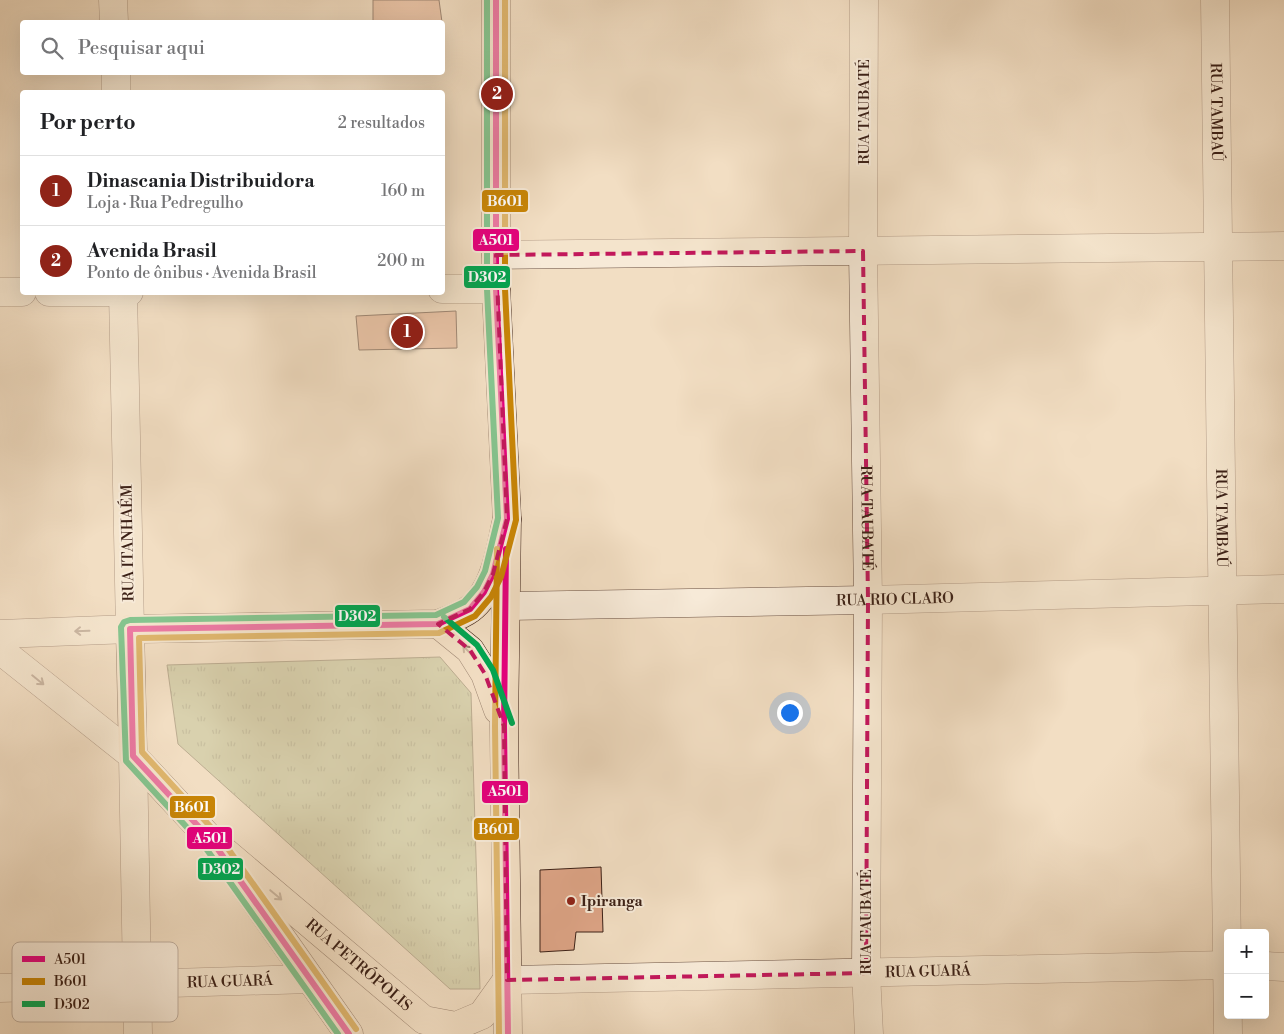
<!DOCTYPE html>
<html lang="pt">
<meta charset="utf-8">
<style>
body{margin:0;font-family:"Libre Bodoni",serif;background:#f2f2f2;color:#202124}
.controls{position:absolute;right:15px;bottom:15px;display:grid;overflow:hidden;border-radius:5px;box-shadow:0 5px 20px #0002}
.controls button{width:45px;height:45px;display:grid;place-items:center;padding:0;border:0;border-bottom:1px solid #e0e0e0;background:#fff;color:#202124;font:25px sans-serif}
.you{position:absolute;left:789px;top:712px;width:18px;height:18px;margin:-12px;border:4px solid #fff;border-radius:50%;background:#1a73e8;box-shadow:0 0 0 8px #1a73e833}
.badge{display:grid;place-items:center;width:32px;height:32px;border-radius:50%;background:#8f2418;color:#fff;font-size:16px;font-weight:700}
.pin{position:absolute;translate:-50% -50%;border:2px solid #fff;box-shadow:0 1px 5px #0006}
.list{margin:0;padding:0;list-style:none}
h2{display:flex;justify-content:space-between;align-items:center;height:65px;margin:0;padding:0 20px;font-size:21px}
h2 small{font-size:16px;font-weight:400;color:#757577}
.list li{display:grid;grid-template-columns:32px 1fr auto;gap:15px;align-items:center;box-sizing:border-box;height:70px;padding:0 20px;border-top:1px solid #e0e0e0}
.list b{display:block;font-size:19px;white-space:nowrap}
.list p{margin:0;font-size:16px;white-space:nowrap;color:#757577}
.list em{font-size:16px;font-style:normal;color:#757577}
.icon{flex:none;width:28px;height:28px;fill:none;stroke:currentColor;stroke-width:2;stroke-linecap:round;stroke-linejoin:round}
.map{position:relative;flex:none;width:1284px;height:1034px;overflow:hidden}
.search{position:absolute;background:#fff;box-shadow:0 5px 20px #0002;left:20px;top:20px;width:425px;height:55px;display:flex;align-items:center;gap:12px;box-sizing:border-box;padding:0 18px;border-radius:5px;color:#757577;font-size:19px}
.panel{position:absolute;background:#fff;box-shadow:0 5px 20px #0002;left:20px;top:90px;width:425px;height:205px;border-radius:5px}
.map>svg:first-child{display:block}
</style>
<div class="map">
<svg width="1284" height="1034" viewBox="0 0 1284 1034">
<defs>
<pattern id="grass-tufts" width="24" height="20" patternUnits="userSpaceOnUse" patternTransform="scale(1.25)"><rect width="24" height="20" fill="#bac194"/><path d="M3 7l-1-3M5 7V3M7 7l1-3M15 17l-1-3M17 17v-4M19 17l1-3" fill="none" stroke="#989c78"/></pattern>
</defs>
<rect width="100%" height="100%" fill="#f2dec3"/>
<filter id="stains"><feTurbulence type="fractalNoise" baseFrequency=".004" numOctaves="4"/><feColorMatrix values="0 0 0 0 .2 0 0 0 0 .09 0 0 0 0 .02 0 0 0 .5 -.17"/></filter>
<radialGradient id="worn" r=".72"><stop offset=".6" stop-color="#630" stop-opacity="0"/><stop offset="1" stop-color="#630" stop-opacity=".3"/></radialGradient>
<polygon fill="url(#grass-tufts)" stroke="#7b7156" points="440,657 471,693 480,989 450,989 178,744 167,665"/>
<g fill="#dda486" stroke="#3c2117">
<polygon points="373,0 439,0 442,22 373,22"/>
<polygon points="456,311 457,348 359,350 356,316"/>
<polygon points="601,867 603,932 576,932 574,950 540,952 540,870"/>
</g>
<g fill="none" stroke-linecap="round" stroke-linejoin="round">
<defs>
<g id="minor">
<polyline points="113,0 114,22"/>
<path id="s1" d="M864,0L863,251L868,600L866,973L869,1034"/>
<path id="s2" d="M1215,0L1228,1034"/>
<polyline points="116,72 116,92"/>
<polyline points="496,255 1284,246"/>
<polyline points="442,289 496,289"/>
<polyline points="0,292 22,292"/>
<polyline points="49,292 129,292"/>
<path id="s3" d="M506,606L868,600L1284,589"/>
<polyline points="0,634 130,629 123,292"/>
<polyline points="0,650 133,756 138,1034"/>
<polyline points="1265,966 1284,967"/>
<path id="s4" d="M507,980L1228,965"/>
<path id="s5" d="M0,988L310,979"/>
</g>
<g id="major">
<polyline points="496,0 496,289 507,519 504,726 508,1034"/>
<path id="s6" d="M507,519C500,548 496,589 470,609C461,616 448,620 438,624L130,629L133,756L212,841L424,1020L456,1026L482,1015L507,980"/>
<polyline points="438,624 470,650 485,674 498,710"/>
<polyline points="235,872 349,1034"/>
</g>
</defs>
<use href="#minor" stroke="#6a5042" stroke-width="29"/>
<use href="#major" stroke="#3c2117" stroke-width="29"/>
<use href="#minor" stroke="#f7ead8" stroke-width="28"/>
<use href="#major" stroke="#f2dec3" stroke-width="28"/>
<defs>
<g id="bus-1">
<polyline points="506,549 504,726 508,1034"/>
<polyline points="349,1034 212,841 133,756 130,629 438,624 470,609 484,592 493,574 507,519 496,289 496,0"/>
</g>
<g id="bus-2">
<polyline points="497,549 495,726 499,1034"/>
<polyline points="356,1029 219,836 142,752 139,638 439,633 475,616 491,597 501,577 516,520 505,289 505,0"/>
</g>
<g id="bus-3">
<polyline points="444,617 477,645 493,670 512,723"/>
<polyline points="338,1034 205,847 126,761 121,627 124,622 130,620 436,615 464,602 477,587 485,571 498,518 487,289 487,0"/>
</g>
</defs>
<use href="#bus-1" stroke="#f7ead8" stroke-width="10"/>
<use href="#bus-2" stroke="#f7ead8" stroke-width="10"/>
<use href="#bus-3" stroke="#f7ead8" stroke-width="10"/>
<use href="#bus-1" stroke="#e5007d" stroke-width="6"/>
<use href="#bus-2" stroke="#c88506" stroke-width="6"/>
<use href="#bus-3" stroke="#00a651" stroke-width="6"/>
</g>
<defs><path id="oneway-shaft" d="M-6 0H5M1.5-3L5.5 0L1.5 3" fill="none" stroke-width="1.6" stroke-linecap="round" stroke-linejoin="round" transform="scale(1.25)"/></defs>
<g stroke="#9a8678">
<use href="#oneway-shaft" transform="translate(82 631) rotate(178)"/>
<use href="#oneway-shaft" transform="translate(38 680) rotate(39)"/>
</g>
<g stroke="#97806d">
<use href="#oneway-shaft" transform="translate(468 651) rotate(-133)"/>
<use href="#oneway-shaft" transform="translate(276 895) rotate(40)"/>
</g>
<path d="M0 0H1284V1034H0ZM863,251L868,600L866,973L507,980L504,726L485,674L470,650L438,624L470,609L484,592L493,574L507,519L496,255Z" fill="#f2dec3" fill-opacity=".55" fill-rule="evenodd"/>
<path fill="none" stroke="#c2185b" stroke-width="4" stroke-dasharray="10 6" stroke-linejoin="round" d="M863,251L868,600L866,973L507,980L504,726L485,674L470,650L438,624L470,609L484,592L493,574L507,519L496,255Z"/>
<circle fill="#8f2418" stroke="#f7ead8" stroke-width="2" cx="571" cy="901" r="5"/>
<g text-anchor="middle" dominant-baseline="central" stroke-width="4" stroke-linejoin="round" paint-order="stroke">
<g font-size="15" fill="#3c2117" stroke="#f7ead8">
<text transform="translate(864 112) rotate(-90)">RUA TAUBATÉ</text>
<text stroke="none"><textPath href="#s2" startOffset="112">RUA TAMBAÚ</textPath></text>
<text stroke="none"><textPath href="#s1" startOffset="518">RUA TAUBATÉ</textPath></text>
<text stroke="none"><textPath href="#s2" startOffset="518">RUA TAMBAÚ</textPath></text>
<text transform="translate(128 543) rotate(-91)">RUA ITANHAÉM</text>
<text stroke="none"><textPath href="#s3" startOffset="389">RUA RIO CLARO</textPath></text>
<text transform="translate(866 922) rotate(-90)">RUA TAUBATÉ</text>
<text stroke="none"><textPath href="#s6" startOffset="878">RUA PETRÓPOLIS</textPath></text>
<text stroke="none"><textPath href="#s4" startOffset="421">RUA GUARÁ</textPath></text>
<text stroke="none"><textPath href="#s5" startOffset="230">RUA GUARÁ</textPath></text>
</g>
<g font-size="15" font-weight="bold" fill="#3c2117" stroke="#f7ead8" text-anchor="start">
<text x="581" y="901">Ipiranga</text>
</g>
</g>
<rect x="12" y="942" width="166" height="80" rx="8" fill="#f7ead8" stroke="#bfae9e" stroke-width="1"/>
<rect x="22" y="956" width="23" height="6" fill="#e5007d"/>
<rect x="22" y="978" width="23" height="7" fill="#c88506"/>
<rect x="22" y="1001" width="23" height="6" fill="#00a651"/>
<g font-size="14" fill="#3c2117">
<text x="54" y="964">A501</text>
<text x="54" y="986">B601</text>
<text x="54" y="1009">D302</text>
</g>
<g stroke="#f7ead8" stroke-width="2">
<rect x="481" y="189" width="48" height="24" rx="5" fill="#c88506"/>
<rect x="472" y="228" width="48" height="24" rx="5" fill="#e5007d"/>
<rect x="463" y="265" width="48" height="24" rx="5" fill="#00a651"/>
<rect x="334" y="604" width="47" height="24" rx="5" fill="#00a651"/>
<rect x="481" y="780" width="48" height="24" rx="5" fill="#e5007d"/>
<rect x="169" y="795" width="47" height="24" rx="5" fill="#c88506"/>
<rect x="473" y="817" width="47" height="24" rx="5" fill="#c88506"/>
<rect x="186" y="826" width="47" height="24" rx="5" fill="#e5007d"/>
<rect x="197" y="857" width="47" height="24" rx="5" fill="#00a651"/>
</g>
<g font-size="14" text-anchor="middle" font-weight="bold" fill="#fff">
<text x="505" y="206">B601</text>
<text x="496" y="245">A501</text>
<text x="487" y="282">D302</text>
<text x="357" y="621">D302</text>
<text x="505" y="796">A501</text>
<text x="192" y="812">B601</text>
<text x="496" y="834">B601</text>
<text x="210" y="843">A501</text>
<text x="221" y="874">D302</text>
</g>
<rect width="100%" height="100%" filter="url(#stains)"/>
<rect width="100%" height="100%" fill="url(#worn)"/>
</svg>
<div class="controls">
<button>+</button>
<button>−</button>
</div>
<div class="you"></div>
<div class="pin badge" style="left:407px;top:332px">1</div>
<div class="pin badge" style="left:497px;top:94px">2</div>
<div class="search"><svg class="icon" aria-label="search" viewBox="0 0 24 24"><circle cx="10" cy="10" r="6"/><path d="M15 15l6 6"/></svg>Pesquisar aqui</div>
<section class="panel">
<h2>Por perto<small>2 resultados</small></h2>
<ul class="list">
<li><span class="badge">1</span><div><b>Dinascania Distribuidora</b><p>Loja · Rua Pedregulho</p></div><em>160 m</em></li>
<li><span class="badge">2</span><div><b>Avenida Brasil</b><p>Ponto de ônibus · Avenida Brasil</p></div><em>200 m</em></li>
</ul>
</section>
</div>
